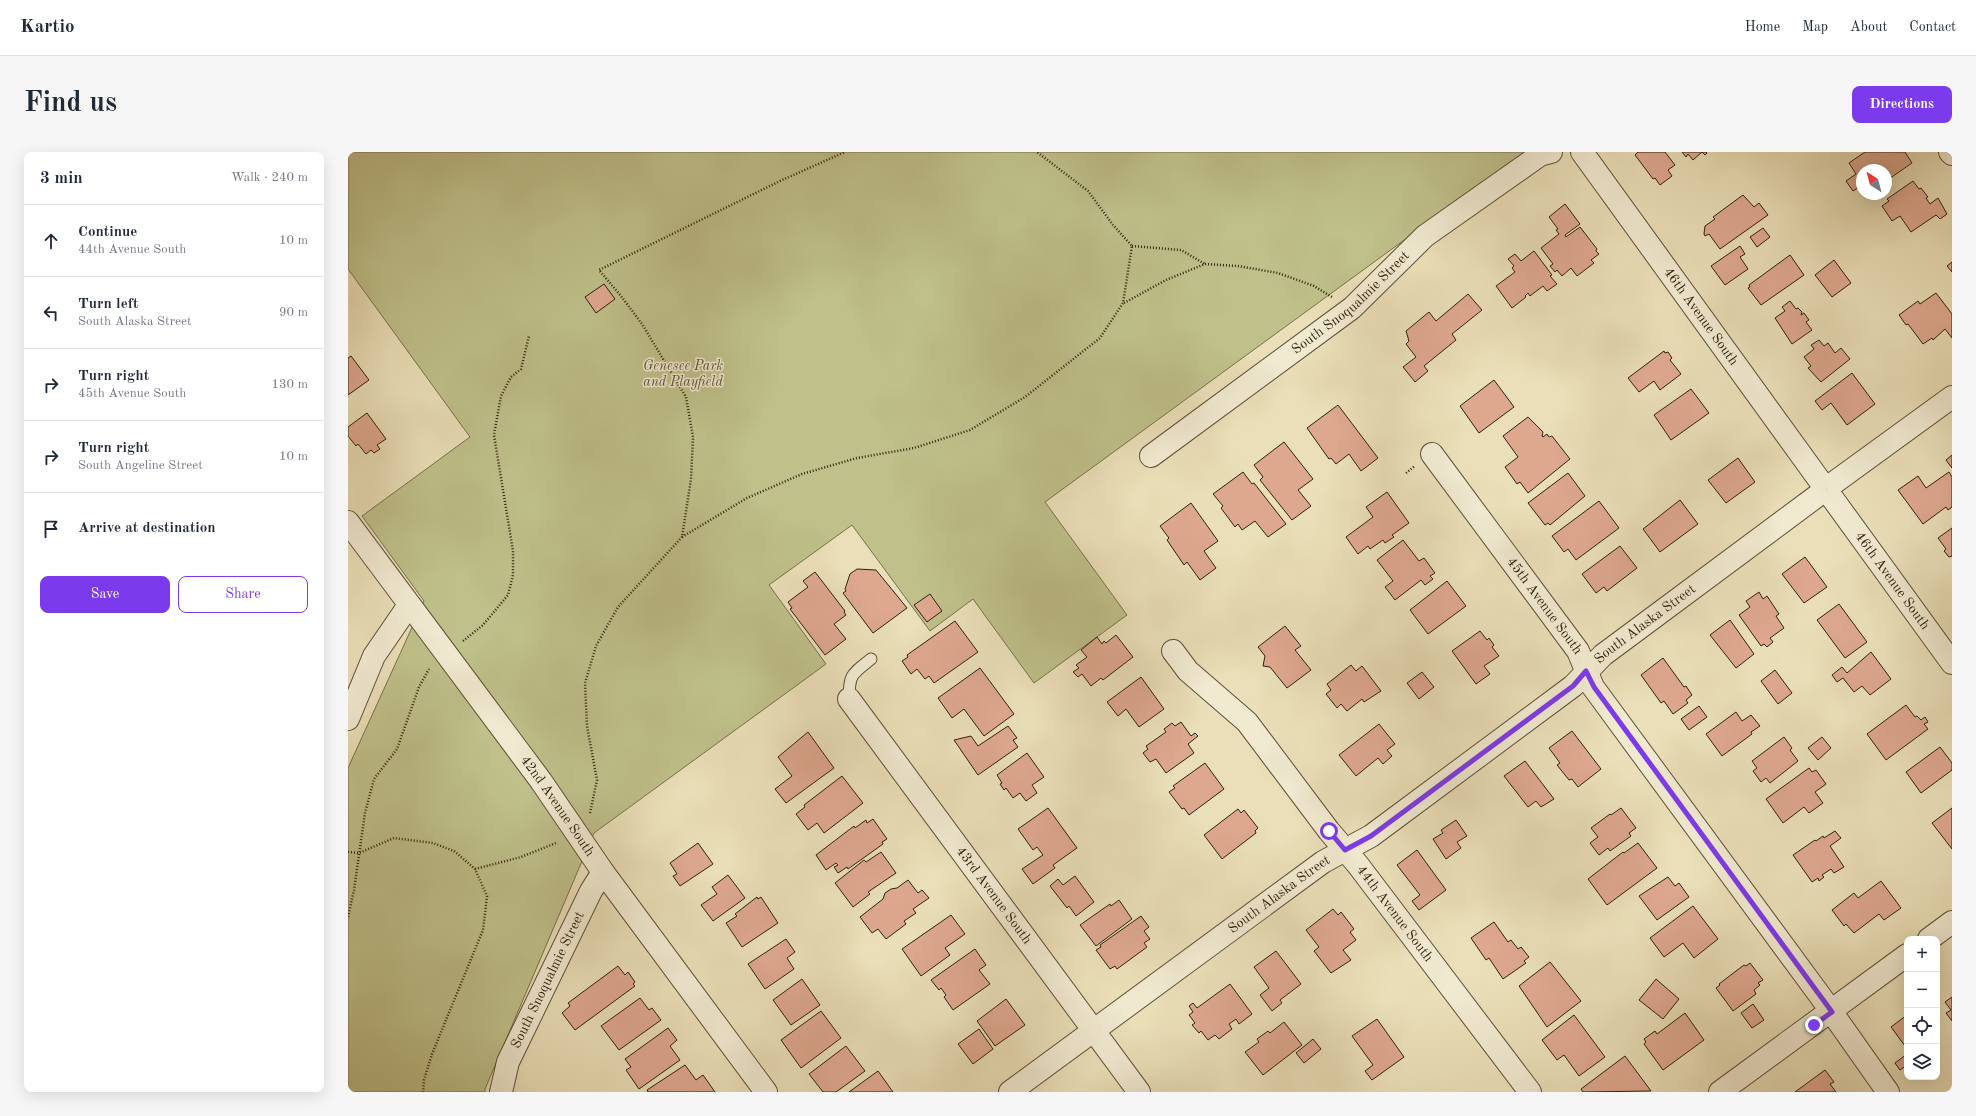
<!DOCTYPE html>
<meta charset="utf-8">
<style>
body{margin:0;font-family:"Old Standard TT",serif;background:#f6f6f7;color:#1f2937}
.controls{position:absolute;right:12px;bottom:12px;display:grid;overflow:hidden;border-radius:8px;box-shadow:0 4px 16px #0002}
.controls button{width:36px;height:36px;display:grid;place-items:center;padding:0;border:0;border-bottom:1px solid #e0e1e3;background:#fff;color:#1f2937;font:20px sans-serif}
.compass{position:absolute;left:1508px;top:12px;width:36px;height:36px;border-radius:50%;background:#fff;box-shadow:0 4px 16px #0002;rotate:324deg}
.stop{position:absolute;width:12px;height:12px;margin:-9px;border:3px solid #7c3aed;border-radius:50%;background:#fff}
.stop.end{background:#7c3aed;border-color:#fff;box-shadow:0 1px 4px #0008}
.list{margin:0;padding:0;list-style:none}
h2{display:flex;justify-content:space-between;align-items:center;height:52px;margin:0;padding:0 16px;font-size:17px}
h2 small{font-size:13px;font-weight:400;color:#747a83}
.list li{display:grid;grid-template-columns:26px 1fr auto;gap:12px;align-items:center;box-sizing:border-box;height:72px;padding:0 16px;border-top:1px solid #e0e1e3}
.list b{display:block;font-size:15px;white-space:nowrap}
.list p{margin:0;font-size:13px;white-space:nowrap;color:#747a83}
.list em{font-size:13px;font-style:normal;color:#747a83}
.actions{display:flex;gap:8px;padding:12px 16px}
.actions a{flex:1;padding:9px 0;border:1px solid #7c3aed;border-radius:8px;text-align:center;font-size:14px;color:#7c3aed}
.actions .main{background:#7c3aed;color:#fff}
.icon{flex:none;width:22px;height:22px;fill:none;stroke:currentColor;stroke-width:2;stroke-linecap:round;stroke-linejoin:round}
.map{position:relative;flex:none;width:1604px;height:940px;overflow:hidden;border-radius:8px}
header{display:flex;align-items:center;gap:24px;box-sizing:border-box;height:56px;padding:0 20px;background:#fff;border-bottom:1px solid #e0e1e3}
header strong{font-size:19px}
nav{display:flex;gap:22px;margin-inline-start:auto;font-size:14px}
.intro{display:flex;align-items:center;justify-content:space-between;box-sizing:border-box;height:96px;padding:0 24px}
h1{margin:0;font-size:28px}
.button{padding:10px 18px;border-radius:8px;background:#7c3aed;color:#fff;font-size:14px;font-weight:700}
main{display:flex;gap:24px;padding:0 24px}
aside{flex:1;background:#fff;border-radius:8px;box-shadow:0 4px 16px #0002}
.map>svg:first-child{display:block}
</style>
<header>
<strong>Kartio</strong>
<nav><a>Home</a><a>Map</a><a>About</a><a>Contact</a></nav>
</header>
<div class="intro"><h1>Find us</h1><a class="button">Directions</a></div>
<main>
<aside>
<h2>3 min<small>Walk · 240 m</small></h2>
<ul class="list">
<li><svg class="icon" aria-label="ahead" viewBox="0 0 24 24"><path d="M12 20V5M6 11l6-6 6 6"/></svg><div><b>Continue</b><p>44th Avenue South</p></div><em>10 m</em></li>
<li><svg class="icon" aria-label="left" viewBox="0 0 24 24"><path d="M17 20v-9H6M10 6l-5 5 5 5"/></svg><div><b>Turn left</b><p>South Alaska Street</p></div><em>90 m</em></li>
<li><svg class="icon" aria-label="right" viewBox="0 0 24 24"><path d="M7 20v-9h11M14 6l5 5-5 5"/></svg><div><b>Turn right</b><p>45th Avenue South</p></div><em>130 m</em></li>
<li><svg class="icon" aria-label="right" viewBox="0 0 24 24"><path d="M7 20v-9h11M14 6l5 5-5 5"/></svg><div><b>Turn right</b><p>South Angeline Street</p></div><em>10 m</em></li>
<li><svg class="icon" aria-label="arrive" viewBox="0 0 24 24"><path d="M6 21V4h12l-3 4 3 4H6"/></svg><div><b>Arrive at destination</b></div></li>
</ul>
<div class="actions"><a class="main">Save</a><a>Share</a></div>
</aside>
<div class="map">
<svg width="1604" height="940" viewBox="0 0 1604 940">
<rect width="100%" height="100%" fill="#eadfb8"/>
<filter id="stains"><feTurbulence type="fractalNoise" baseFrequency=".005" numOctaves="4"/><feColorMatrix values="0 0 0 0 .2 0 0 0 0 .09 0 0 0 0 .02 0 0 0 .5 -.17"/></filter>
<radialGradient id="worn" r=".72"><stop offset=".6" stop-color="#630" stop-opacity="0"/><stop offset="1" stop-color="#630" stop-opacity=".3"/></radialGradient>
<polygon fill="#bfc08a" stroke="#78704a" points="0,0 1177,0 697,350 779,463 686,531 625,447 582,479 504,373 421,433 478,512 246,681 137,937 137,940 0,940 0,616 76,449 14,364 122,285 0,117"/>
<g fill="#dea88f" stroke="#31200a">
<polygon points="1290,0 1317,0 1327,13 1320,18 1324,24 1312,33 1307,26 1305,27 1287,3"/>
<polygon points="1334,0 1358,0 1359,1 1357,3 1354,0 1345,8 1340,2 1338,5"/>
<polygon points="1517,0 1557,0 1564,11 1538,29 1538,18 1514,18 1514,33 1505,39 1498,29 1508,22 1501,11"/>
<polygon points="1565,29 1571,37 1573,36 1580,45 1578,46 1582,52 1590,46 1599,62 1592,67 1588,63 1563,80 1552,64 1544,69 1534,54 1541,49 1539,47"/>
<polygon points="1395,43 1406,55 1411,51 1420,63 1372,97 1361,82 1357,84 1356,82 1357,74 1367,67 1365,65"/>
<polygon points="1217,52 1232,72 1217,83 1218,85 1232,75 1249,97 1248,99 1251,102 1243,108 1246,111 1229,124 1223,116 1214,124 1209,118 1207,120 1202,114 1205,112 1193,96 1211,82 1208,78 1210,77 1201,65"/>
<polygon points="1415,76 1422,85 1409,95 1402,85"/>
<polygon points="1392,94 1397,102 1392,105 1400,117 1377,133 1363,114"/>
<polygon points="1186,99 1204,123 1202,124 1209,132 1199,139 1195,134 1182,144 1180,141 1177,144 1178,145 1164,156 1148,134 1167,120 1164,116 1166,114 1160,107 1167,102 1173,109"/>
<polygon points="1442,103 1456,123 1413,153 1400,136 1402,135 1401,133"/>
<polygon points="1486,108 1503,131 1484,145 1467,123"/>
<polygon points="1604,110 1604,120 1599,114"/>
<polygon points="256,132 267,147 248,161 237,145"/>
<polygon points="1588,141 1604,162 1604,186 1597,177 1585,188 1584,186 1575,192 1560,172 1558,173 1551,163 1570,149 1572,152"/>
<polygon points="1120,142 1134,158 1104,182 1108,188 1076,214 1080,219 1067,230 1055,215 1068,205 1058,192 1061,189 1058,179 1081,160 1088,169"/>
<polygon points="1442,149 1448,157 1450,156 1454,160 1453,163 1456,161 1461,168 1458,170 1464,178 1444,192 1427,166 1437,159 1434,155"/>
<polygon points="1471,188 1476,194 1480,191 1487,201 1493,196 1502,207 1473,230 1460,216 1463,214 1456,205 1466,197 1463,193"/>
<polygon points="1316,199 1317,201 1320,200 1324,206 1322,208 1333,222 1312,238 1306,229 1291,240 1280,226"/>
<polygon points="3,204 21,228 0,243 0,206"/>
<polygon points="1504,221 1527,252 1499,273 1483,251 1474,258 1467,249"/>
<polygon points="1146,228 1166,255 1131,281 1112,254"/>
<polygon points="1343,237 1361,261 1323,288 1306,263"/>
<polygon points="990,253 1030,306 1013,319 1001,302 988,312 983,306 981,307 959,276"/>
<polygon points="19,261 38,287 29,293 32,297 26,301 23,298 18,302 10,292 8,294 0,284 0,275"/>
<polygon points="1180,265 1195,280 1194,284 1195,285 1199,282 1201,285 1204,284 1222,307 1180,341 1172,330 1169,332 1157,315 1170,305 1155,284"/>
<polygon points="936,290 965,327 950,338 963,354 944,368 912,328 915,325 906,313"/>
<polygon points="1604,303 1604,316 1598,308"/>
<polygon points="1390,306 1407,330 1378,351 1360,328"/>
<polygon points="895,320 904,332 906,331 938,372 920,385 907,369 894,378 890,372 887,375 873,356 875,354 865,342"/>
<polygon points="1601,320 1604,325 1604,355 1600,358 1598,355 1575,372 1550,338 1570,324 1578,336"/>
<polygon points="1220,321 1237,344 1202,373 1200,371 1197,373 1180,351"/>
<polygon points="1039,340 1061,371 1044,383 1046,385 1037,391 1035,388 1022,397 1020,394 1010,402 998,385 1025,365 1018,355"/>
<polygon points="1332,348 1350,372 1312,400 1295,377"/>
<polygon points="1251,349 1271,376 1228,408 1220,397 1216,400 1204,384"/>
<polygon points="843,351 870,389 856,399 868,416 852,428 839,410 836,413 819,388 821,386 812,374"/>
<polygon points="1604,376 1604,404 1601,405 1596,399 1598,397 1590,386"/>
<polygon points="1055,388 1071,409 1076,406 1087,421 1082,424 1085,427 1077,433 1073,428 1047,448 1037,435 1045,429 1029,408"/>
<polygon points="1272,394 1289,416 1259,439 1256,435 1248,441 1234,422"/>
<polygon points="1457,405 1479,435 1456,451 1434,422"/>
<polygon points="509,417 528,418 559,456 525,481 495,441 498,439 497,437 502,422"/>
<polygon points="467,420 497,459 496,460 498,463 486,472 498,487 477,503 442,457 444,456 440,450 460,435 455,429"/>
<polygon points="1099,429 1118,454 1080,482 1062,458"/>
<polygon points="1411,440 1415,447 1419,444 1431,462 1428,464 1436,476 1422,486 1425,490 1419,495 1416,492 1413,494 1391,463 1402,455 1398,449"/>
<polygon points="582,442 594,459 579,470 566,453"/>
<polygon points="1491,452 1519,490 1497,506 1469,468"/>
<polygon points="1382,468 1406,502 1388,516 1362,483"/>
<polygon points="607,469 630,500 586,531 581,524 577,527 569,517 563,522 554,509 560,505 559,503"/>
<polygon points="937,474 953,494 947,498 963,518 939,536 922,515 915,514 917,504 910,495"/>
<polygon points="1132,479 1139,488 1141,486 1146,493 1144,495 1151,504 1136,514 1142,522 1128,532 1104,499"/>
<polygon points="768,483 785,505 755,528 753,526 743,534 734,522 730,525 725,520 731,516 728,513 739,505 733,498 749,485 754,492 756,489 758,491"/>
<polygon points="1523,500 1543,527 1522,543 1514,534 1506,540 1495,526 1489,530 1484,523 1494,515 1499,521"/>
<polygon points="1315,506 1336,535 1338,534 1344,543 1338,548 1340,551 1325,562 1316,549 1313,551 1293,523"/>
<polygon points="1003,513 1008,519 1014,514 1033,539 1016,550 1014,547 999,559 993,552 989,556 978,542 983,538 979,532"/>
<polygon points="632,516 666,562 636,584 616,557 604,566 590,546"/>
<polygon points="1427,518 1444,541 1430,552 1413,529"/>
<polygon points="1074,520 1086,535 1071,547 1059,531"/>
<polygon points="793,525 816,557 791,575 778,557 770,564 759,550"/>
<polygon points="1558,553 1567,565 1569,564 1573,568 1577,565 1580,570 1576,572 1580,577 1538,608 1519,582"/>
<polygon points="1351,554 1359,565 1341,578 1333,567"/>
<polygon points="1388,560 1394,569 1403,563 1412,574 1403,580 1404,582 1374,604 1358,582"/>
<polygon points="833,570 843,584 847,581 850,584 840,592 846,601 818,621 808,607 802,610 795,601 800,597 798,594 818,580 816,577 824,571 827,574"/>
<polygon points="1031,572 1047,592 1039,598 1044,604 1035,612 1030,606 1008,624 991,603"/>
<polygon points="660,574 669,586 665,588 670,595 630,623 606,588 623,584 630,594"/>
<polygon points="1224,579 1253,617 1230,635 1224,627 1221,628 1209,613 1212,611 1201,596"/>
<polygon points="460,580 486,616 438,651 427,637 444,624 430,605"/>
<polygon points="1436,585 1444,596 1442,598 1450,609 1422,631 1418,626 1413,630 1405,619 1409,616 1404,609"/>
<polygon points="1474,585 1483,596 1470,608 1460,596"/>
<polygon points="1592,595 1604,611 1604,618 1573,641 1558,620"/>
<polygon points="679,601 696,625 684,633 689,641 678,649 672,641 665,646 658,636 656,638 652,632 654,631 649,623"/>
<polygon points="1177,609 1206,647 1193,655 1188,649 1180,655 1156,624"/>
<polygon points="857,611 876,637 841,663 836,656 834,657 821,640 827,636 825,634"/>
<polygon points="1461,616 1464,620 1468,618 1478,632 1467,640 1475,651 1461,661 1456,655 1435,671 1418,647"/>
<polygon points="494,624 515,651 476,681 469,671 460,678 448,662 457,655 456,653"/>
<polygon points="700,656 729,696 705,713 707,716 685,732 674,717 695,703 689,695 685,698 670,677"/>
<polygon points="1273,656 1288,676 1281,681 1283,684 1262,699 1260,696 1251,703 1242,691 1250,685 1243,676 1262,662 1263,663"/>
<polygon points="1604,656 1604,697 1584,671"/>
<polygon points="890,657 893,661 896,658 910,676 907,679 908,681 874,707 856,683"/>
<polygon points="525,667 539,687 534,690 535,692 500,717 499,715 490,721 486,715 490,713 488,711 478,718 468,703 506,674 507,676 518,668 519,671"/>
<polygon points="1108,668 1119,684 1109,690 1113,696 1098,707 1085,687 1095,681 1093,678"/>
<polygon points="1487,679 1493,686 1482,694 1496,715 1486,721 1483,717 1474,723 1476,725 1471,729 1470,726 1464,730 1445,703 1467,688 1468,689 1475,684 1476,686"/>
<polygon points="350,691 365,712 332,734 325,724 329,722 322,711"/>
<polygon points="1290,691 1309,716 1259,753 1240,727 1275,700 1276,701"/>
<polygon points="1069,698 1098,738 1071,758 1064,749 1072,743 1049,713"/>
<polygon points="533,700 548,721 520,740 522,742 505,755 487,731 516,708 518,710"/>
<polygon points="380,723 397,746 365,769 353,753 369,742 364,735"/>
<polygon points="727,724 746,750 728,764 721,754 719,756 702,734 710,727 715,733"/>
<polygon points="1320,725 1327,734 1331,731 1341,745 1309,768 1291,744"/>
<polygon points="560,728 570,741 574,738 581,746 565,757 568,761 556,769 558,772 538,787 530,777 524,781 512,765 535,747 537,741 543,737 549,736"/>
<polygon points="1533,729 1553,756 1536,768 1531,762 1506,781 1498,772 1496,774 1484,758 1506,741 1510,746"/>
<polygon points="409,745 410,747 413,745 430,771 394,795 378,771 389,764 387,762"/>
<polygon points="771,748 784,767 748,794 732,773 762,752 763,754"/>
<polygon points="1345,754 1370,787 1346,806 1335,791 1316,805 1302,786"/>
<polygon points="985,757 990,763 993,760 1006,777 1002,780 1008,788 995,798 1003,808 983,821 966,799 971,795 958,778"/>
<polygon points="603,763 617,782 597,796 602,803 573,824 554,797"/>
<polygon points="793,764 801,775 796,779 802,787 796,791 799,795 769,817 767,814 762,817 748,798 753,795 752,793"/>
<polygon points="1146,770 1160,790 1163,788 1170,797 1173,795 1181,805 1176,809 1178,811 1155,827 1141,806 1138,808 1123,786"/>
<polygon points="438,787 447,800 439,806 446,817 417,837 400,812"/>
<polygon points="627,797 638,813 631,818 642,832 605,858 596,845 598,843 593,836 591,838 583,828"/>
<polygon points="928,799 953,832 932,848 934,851 924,859 912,843 921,836 906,815"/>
<polygon points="1202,810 1233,849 1199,875 1171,834"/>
<polygon points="1402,811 1415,828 1410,831 1412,833 1406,838 1408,842 1385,859 1368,836 1372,833 1371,832 1396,813 1398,814"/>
<polygon points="270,814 277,823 280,820 287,830 285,832 287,834 227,878 214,861 222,854 220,851"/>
<polygon points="454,827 472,853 443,873 425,848"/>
<polygon points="1308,827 1331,847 1315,867 1291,848"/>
<polygon points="882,832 904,862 891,872 888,867 881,872 884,877 871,887 867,883 860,888 853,879 851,881 844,873 847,871 841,863 845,860 841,854 845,851 849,856"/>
<polygon points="1604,845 1604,869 1598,861 1603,858 1597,850"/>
<polygon points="292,846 301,858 304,856 313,868 271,898 253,874"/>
<polygon points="658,847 677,873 647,894 629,869"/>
<polygon points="1405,852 1416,868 1404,876 1393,861"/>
<polygon points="473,859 493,886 453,916 433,888"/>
<polygon points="1337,861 1356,888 1315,918 1296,892 1298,890 1296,887 1307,879 1309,882"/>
<polygon points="1226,863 1257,905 1231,924 1216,903 1209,908 1194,888"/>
<polygon points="1559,863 1559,892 1557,894 1543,875"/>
<polygon points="1029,867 1056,905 1024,928 1017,919 1025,913 1004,884"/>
<polygon points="936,870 954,893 915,923 897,900 911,890 909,887 920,879 922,881"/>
<polygon points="320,876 329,888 322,894 332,908 291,937 278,918 283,915 277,907"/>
<polygon points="631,877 645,897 625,912 610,892"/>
<polygon points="965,887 973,897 956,911 948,901"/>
<polygon points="498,894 517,919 488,940 475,940 461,922"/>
<polygon points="1559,902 1559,913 1552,918 1547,911"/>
<polygon points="1277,904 1303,939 1235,940 1233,937"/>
<polygon points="337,913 348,928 355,923 367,940 300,940 299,938"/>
<polygon points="1477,918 1486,930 1482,932 1488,940 1447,940"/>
<polygon points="530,919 545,940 501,940"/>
</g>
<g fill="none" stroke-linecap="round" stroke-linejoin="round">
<defs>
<path id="service" d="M501,547C501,522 504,522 523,507"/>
<g id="minor">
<path id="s1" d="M1234,0L1472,329"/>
<polyline points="1602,0 1604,2"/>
<path id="s2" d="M1084,302L1230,499L1245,535L1473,845L1540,940"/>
<path id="s3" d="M803,304L1004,156L1077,84L1192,3L1203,0"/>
<polyline points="1487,330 1604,245"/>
<path id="s4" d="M1485,347L1604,511"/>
<path id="s5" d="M0,370L193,629L255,720L418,940"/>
<path id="s6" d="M825,499L840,519L899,570L981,679L1010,713L1182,940"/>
<path id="s7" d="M501,547L791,940"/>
<polyline points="0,567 26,504 61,453"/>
<polyline points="1581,787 1604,770"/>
<path id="s8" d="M153,940L160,910L243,739L255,720"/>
<path id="s9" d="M662,940L975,710L1023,684L1225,534L1255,503L1469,344"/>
<polyline points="1372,940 1559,803"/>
</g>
</defs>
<use href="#service" stroke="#5f5036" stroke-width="13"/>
<use href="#minor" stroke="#5f5036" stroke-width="24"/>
<g stroke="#31200a" stroke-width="2.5" stroke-dasharray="1 2" stroke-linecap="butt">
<polyline points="784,94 833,98 857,112"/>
<polyline points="776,151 818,128 857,112 890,114 930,121 966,134 984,145"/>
<polyline points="1058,321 1067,314"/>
<polyline points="334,385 399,346 454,322 509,306 566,296 622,278 677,245 752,186 775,151 784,94 765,73 740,39 689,0"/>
<polyline points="115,489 135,473 160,443 165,423 165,399 146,283 153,244 163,225 173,217 181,184"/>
<polyline points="242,661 249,628 239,574 237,531 248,494 270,455 334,385 343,327 345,285 338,245 294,172 273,144 251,118 432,29 497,0"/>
<polyline points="0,700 11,701 46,686 85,691 106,699 127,717 139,744 135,778 84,902 76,928 75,940"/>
<polyline points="127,717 173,705 208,691"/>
<polyline points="0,765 6,738 17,661 26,627 49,597 71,535 81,517"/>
</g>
<use href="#service" stroke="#f1ead1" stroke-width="11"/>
<use href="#minor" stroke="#f1ead1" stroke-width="22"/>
</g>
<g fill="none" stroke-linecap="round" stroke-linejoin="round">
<polyline stroke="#7c3aed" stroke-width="5" points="981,679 997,698 1023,684 1225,534 1238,519 1246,535 1484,860 1466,873"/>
</g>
<g text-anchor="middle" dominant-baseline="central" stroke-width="3" stroke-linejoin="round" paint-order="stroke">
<g font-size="14" fill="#31200a" stroke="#f1ead1">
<text stroke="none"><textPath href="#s3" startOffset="252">South Snoqualmie Street</textPath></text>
<text stroke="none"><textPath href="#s1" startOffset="203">46th Avenue South</textPath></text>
<text stroke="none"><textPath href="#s4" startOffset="101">46th Avenue South</textPath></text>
<text stroke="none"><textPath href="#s2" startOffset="189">45th Avenue South</textPath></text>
<text stroke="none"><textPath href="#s9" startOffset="790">South Alaska Street</textPath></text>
<text stroke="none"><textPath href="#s5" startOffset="353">42nd Avenue South</textPath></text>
<text stroke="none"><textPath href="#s9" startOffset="334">South Alaska Street</textPath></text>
<text stroke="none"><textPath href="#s7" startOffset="244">43rd Avenue South</textPath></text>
<text stroke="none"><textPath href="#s6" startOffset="345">44th Avenue South</textPath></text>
<text stroke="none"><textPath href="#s8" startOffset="122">South Snoqualmie Street</textPath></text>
</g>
<g font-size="14" font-style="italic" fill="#5c5030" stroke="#f1ead1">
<text x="335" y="214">Genesee Park<tspan x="335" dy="16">and Playfield</tspan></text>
</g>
</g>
<rect width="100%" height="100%" filter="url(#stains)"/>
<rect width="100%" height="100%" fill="url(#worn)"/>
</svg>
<div class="controls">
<button>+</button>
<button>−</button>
<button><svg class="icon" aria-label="locate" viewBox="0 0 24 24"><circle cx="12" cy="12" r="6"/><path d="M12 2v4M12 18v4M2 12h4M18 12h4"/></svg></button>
<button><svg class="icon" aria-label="layers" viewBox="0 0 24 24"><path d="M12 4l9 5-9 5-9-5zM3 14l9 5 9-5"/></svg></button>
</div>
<svg class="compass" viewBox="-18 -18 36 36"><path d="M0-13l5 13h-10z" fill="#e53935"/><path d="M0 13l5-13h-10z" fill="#747a83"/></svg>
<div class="stop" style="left:981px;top:679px"></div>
<div class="stop end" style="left:1466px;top:873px"></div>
</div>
</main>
